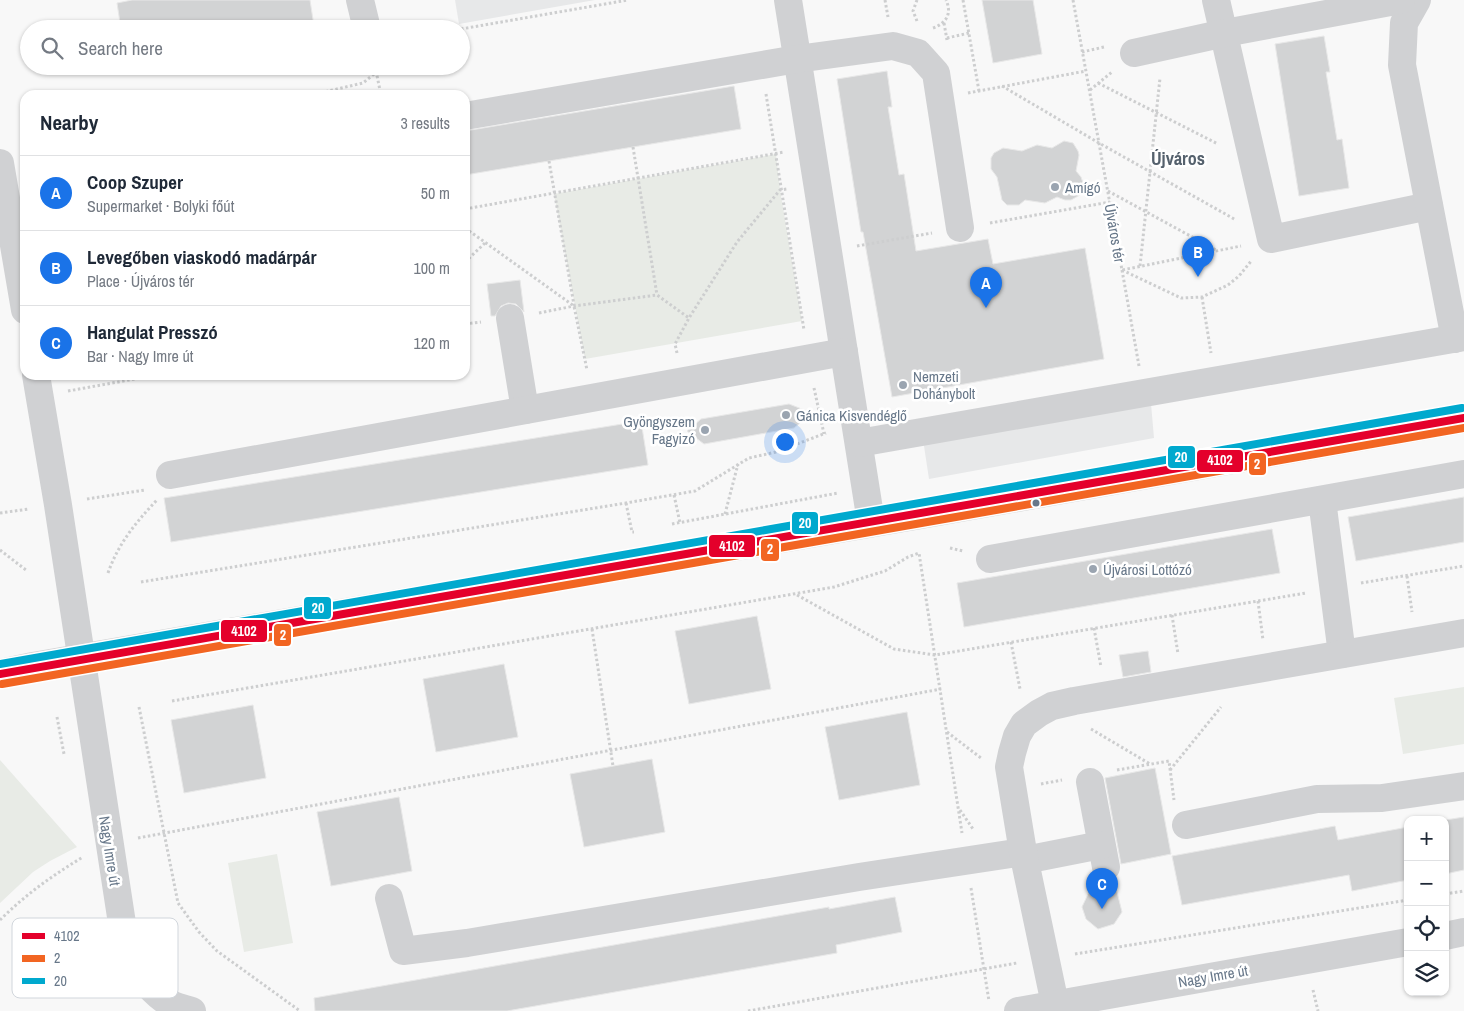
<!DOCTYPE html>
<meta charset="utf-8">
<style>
body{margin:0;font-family:"Archivo Narrow",sans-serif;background:#f6f6f7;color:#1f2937}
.controls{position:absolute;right:15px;bottom:15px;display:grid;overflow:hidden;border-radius:10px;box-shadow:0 1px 4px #0004}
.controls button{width:45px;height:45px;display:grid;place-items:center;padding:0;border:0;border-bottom:1px solid #e0e1e3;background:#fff;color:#1f2937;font:25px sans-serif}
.you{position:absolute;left:784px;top:441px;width:18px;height:18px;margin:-12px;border:4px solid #fff;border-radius:50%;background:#1a73e8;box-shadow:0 0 0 8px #1a73e833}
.badge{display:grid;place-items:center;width:32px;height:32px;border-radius:50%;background:#1a73e8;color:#fff;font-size:16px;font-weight:700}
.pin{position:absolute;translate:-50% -41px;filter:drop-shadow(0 1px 2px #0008)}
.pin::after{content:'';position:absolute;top:26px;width:18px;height:15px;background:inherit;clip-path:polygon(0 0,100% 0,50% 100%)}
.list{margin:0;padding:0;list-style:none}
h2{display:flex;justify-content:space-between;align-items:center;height:65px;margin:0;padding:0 20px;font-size:21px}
h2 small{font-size:16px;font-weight:400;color:#747a83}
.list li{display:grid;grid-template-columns:32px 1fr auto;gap:15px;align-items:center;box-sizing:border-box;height:75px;padding:0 20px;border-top:1px solid #e0e1e3}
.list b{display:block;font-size:19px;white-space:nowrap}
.list p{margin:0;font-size:16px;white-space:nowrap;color:#747a83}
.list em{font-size:16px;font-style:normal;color:#747a83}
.icon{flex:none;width:28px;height:28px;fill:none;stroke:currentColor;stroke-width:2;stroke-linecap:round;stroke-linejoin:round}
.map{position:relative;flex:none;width:1464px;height:1011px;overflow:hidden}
.search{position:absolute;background:#fff;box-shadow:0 1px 4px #0004;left:20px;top:20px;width:450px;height:55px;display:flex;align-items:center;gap:12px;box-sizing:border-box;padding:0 18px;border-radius:28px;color:#747a83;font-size:19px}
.panel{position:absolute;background:#fff;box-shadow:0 1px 4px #0004;left:20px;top:90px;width:450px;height:290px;border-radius:15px}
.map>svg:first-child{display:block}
</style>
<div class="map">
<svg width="1464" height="1011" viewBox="0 0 1464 1011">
<rect width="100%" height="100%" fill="#f8f8f8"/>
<g fill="#e7e8e9">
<polygon points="455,0 595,0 459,24"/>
<polygon points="1150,392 1154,438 929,479 922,433"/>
</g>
<g fill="#e8ebe6">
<polygon points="776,154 780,190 802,321 585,359 554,194"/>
<polygon points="1464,687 1464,744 1403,754 1394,698"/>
<polygon points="0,760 77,847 50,861 33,872 0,903"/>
<polygon points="277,854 293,943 244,952 228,863"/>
</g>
<g fill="#d2d3d4" stroke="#e8e8e8">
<polygon points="132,0 310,0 314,26 297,29 121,29 117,3"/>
<polygon points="982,0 1033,0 1042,54 993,63"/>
<polygon points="1324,36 1330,72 1326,72 1337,140 1342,139 1349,188 1299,196 1275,44"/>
<polygon points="887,71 892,107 888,107 899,175 904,174 916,251 988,239 993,264 1085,248 1104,359 892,397 863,232 861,232 837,79"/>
<polygon points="734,86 741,129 465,175 465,131"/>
<polygon points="1064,141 1073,143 1078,151 1079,155 1076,171 1081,177 1084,186 1080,195 1071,200 1065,200 1057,197 1045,203 1025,200 1019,205 1007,205 1002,200 997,177 991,169 991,158 994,153 1003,148 1022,151 1037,145 1052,148"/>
<polygon points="520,280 524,312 516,304 508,303 501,306 495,316 491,316 487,284"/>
<polygon points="789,404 812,413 794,428 704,444 687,431 701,419"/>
<polygon points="641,421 648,465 171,542 164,498"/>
<polygon points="1464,497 1464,542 1356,561 1348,517"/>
<polygon points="1272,529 1280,573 964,627 957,583"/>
<polygon points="757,616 771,689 689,704 675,631"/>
<polygon points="1148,651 1151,672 1123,677 1119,655"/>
<polygon points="504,664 518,737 436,752 423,679"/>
<polygon points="253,705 266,778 184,793 171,720"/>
<polygon points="907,712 920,785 839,800 825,727"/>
<polygon points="652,759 665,832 584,847 570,774"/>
<polygon points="1155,768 1171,854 1121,864 1105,778"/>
<polygon points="399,797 412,871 331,886 317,812"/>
<polygon points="1464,817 1464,870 1445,874 1445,820"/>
<polygon points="1335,826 1338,840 1408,827 1408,880 1352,891 1349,875 1182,905 1172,856"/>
<polygon points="1115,884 1122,912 1114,924 1098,929 1086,919 1082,907 1089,892"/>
<polygon points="895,897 902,932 836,945 837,953 507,1011 315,1011 314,998 829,907 829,909"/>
</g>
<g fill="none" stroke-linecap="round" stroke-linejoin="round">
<defs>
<polyline id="major" points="0,674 33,667 915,515 1464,418"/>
</defs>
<use href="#major" stroke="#d4d5d6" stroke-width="30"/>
<g stroke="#cdcecf" stroke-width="3" stroke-dasharray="2.5 2.5" stroke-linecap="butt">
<polyline points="885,0 888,17"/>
<polyline points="917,0 913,11 917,21"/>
<polyline points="963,0 979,91"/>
<polyline points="1073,0 1122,270 1241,246"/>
<polyline points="944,23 947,40"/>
<path d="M933,28C947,23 952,13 946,0"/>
<polyline points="461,29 628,0"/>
<polyline points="947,38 969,33"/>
<polyline points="1082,52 1104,47"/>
<polyline points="375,66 381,95"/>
<polyline points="1098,83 1218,144"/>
<polyline points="1002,86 1099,143 1236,220"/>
<polyline points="1090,90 1112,72"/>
<polyline points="968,93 1086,71"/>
<polyline points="766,94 804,330"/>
<polyline points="311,95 363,83 384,66"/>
<polyline points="633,147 657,295"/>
<polyline points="549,161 574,305"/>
<polyline points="1108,191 1216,250"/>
<polyline points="465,209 784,152"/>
<polyline points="990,223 1110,202"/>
<polyline points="465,228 574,306 587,370"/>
<polyline points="857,246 932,233"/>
<polyline points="465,262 485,243"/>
<polyline points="1140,266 1160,78"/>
<polyline points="1122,270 1139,366"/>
<polyline points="1122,270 1181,298 1202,297 1228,285 1239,276 1252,260"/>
<polyline points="1202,297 1211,353"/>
<polyline points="539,313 574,306 657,295 689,318"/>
<polyline points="465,324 481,322"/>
<polyline points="677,353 675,344 689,318 737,242 780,190 787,189"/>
<polyline points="814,388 824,434"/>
<polyline points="68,391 157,375"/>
<polyline points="674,495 680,523"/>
<polyline points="87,499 145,490"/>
<polyline points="626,503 632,532 634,532"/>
<polyline points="0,513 29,509"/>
<polyline points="725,514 738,464"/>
<polyline points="672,524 838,493"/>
<polyline points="950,548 963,551"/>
<polyline points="0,550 26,570"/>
<path d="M108,573C118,544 136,522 157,500"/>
<polyline points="1407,576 1412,612"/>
<polyline points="141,582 626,503 695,491 749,458 776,452 826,433"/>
<polyline points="1361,583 1464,566"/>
<polyline points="797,595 894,649 935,655 1306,593"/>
<polyline points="1258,601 1263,640"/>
<polyline points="1172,615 1178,654"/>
<polyline points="1094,628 1101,667"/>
<polyline points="592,629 613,766"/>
<polyline points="1011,642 1020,689"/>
<polyline points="172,701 834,587 885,571 908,557 919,553 962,833"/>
<polyline points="139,707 178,903 199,932 217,951 300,1011"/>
<polyline points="57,717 64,754"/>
<polyline points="1091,729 1150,764"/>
<polyline points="947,732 981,758"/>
<polyline points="1117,770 1169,761 1174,800"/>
<polyline points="1170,770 1221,707"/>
<polyline points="1041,784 1062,780"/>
<polyline points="960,810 973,829"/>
<polyline points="138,838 941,689"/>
<polyline points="971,888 989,1001"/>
<polyline points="1445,894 1464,891"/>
<path d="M0,920C25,895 53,875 83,857"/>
<polyline points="1075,954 1408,900"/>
<polyline points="1313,990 1318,1011"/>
<polyline points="748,1011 1017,963"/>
</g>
<g stroke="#d0d1d3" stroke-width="28">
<polyline points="360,0 367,29"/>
<polyline points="788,0 871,522"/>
<polyline points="1216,0 1271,239 1429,206"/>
<polyline points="1417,0 1404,23 1402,65 1455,339"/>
<polyline points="1134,53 1225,33 1401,0"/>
<polyline points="465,116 797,59 893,46 918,53 936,73 960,228"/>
<polyline points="0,163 25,310"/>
<polyline points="510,318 525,410"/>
<path d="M36,375L58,505L125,943C135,968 148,992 173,1005C179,1008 186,1009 192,1011"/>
<polyline points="859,443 1464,337"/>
<polyline points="170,475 844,352"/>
<polyline points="1322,500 1342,654"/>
<polyline points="990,559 1464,474"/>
<polyline points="1090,782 1106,867"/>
<polyline points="1186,825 1317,799 1382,798 1464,786"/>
<polyline points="1025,860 1101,845"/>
<polyline points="389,898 403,951 467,943 859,877 1023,852"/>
<polyline points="1445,936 1464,932"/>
<polyline points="1055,1004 1023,852 1009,767 1012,753 1017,736 1024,724 1039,713 1052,706 1074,701 1464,633"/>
<polyline points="1018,1011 1408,942"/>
</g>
<use href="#major" stroke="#e3e3e4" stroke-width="28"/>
<defs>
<polyline id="bus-1" points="0,674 1464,418"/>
<polyline id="bus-2" points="2,684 1464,428"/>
<polyline id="bus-3" points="0,664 1462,408"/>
</defs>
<use href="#bus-1" stroke="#fff" stroke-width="11"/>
<use href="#bus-2" stroke="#fff" stroke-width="11"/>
<use href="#bus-3" stroke="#fff" stroke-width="11"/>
<use href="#bus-1" stroke="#e4002b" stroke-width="8"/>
<use href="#bus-2" stroke="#f26522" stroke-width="8"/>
<use href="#bus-3" stroke="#00a9ce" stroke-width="8"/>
</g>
<g fill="#9aa4b0" stroke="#fff" stroke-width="2">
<circle cx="1055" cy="187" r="5"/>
<circle cx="903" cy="385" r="5"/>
<circle cx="786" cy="415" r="5"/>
<circle cx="705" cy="430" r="5"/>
<circle cx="1093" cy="569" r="5"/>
</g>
<circle fill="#677789" stroke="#fff" stroke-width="2" cx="1036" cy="503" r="4.5"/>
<g text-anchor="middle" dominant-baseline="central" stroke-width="5" stroke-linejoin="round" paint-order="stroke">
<g font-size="15" fill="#677789" stroke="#fff" text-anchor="start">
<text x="1065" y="187">Amígó</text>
<text x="913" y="376">Nemzeti<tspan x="913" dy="17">Dohánybolt</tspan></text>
<text x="796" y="415">Gánica Kisvendéglő</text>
<text x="695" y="421" text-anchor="end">Gyöngyszem<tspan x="695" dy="17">Fagyizó</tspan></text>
<text x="1103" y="569">Újvárosi Lottózó</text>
</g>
<g font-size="15" fill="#677789" stroke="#fff">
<text transform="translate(1115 233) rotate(80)">Újváros tér</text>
<text transform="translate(110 851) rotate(81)">Nagy Imre út</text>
<text transform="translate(1213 976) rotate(-10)">Nagy Imre út</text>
</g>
<g font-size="18" font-weight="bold" fill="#55616d" stroke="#fff">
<text x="1178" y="158">Újváros</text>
</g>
</g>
<rect x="12" y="918" width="166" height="80" rx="8" fill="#fff" stroke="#d1d6dc" stroke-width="1"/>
<rect x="22" y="933" width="23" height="6" fill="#e4002b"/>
<rect x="22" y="955" width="23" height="7" fill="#f26522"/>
<rect x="22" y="978" width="23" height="6" fill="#00a9ce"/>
<g font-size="14" fill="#677789">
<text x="54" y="941">4102</text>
<text x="54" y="963">2</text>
<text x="54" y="986">20</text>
</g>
<g stroke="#fff" stroke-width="2">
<rect x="1167" y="445" width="29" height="24" rx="5" fill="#00a9ce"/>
<rect x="1196" y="449" width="48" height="24" rx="5" fill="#e4002b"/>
<rect x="1248" y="452" width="19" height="24" rx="5" fill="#f26522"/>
<rect x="791" y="511" width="28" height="24" rx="5" fill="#00a9ce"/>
<rect x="708" y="534" width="48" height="24" rx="5" fill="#e4002b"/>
<rect x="760" y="538" width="20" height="24" rx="5" fill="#f26522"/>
<rect x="303" y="596" width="29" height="24" rx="5" fill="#00a9ce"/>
<rect x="220" y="619" width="48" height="24" rx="5" fill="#e4002b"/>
<rect x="273" y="623" width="19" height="24" rx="5" fill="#f26522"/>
</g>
<g font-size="14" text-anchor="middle" font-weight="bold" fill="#fff">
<text x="1181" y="462">20</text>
<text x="1220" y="465">4102</text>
<text x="1257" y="469">2</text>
<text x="805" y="528">20</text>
<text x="732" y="551">4102</text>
<text x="770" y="554">2</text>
<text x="318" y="613">20</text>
<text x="244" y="636">4102</text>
<text x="283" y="640">2</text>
</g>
</svg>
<div class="controls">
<button>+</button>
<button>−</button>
<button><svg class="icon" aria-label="locate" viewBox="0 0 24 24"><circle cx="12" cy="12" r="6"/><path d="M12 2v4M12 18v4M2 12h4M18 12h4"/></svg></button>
<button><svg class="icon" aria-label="layers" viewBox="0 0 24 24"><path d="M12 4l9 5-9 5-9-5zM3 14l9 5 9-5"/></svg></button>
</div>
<div class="you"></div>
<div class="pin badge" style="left:986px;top:308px">A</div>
<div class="pin badge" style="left:1198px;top:277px">B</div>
<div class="pin badge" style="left:1102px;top:909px">C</div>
<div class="search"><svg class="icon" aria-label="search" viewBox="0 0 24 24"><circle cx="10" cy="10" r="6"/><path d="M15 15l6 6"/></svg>Search here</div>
<section class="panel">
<h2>Nearby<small>3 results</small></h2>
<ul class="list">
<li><span class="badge">A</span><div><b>Coop Szuper</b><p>Supermarket · Bolyki főút</p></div><em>50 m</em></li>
<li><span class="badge">B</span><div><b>Levegőben viaskodó madárpár</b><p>Place · Újváros tér</p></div><em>100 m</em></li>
<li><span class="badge">C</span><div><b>Hangulat Presszó</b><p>Bar · Nagy Imre út</p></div><em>120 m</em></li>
</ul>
</section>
</div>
